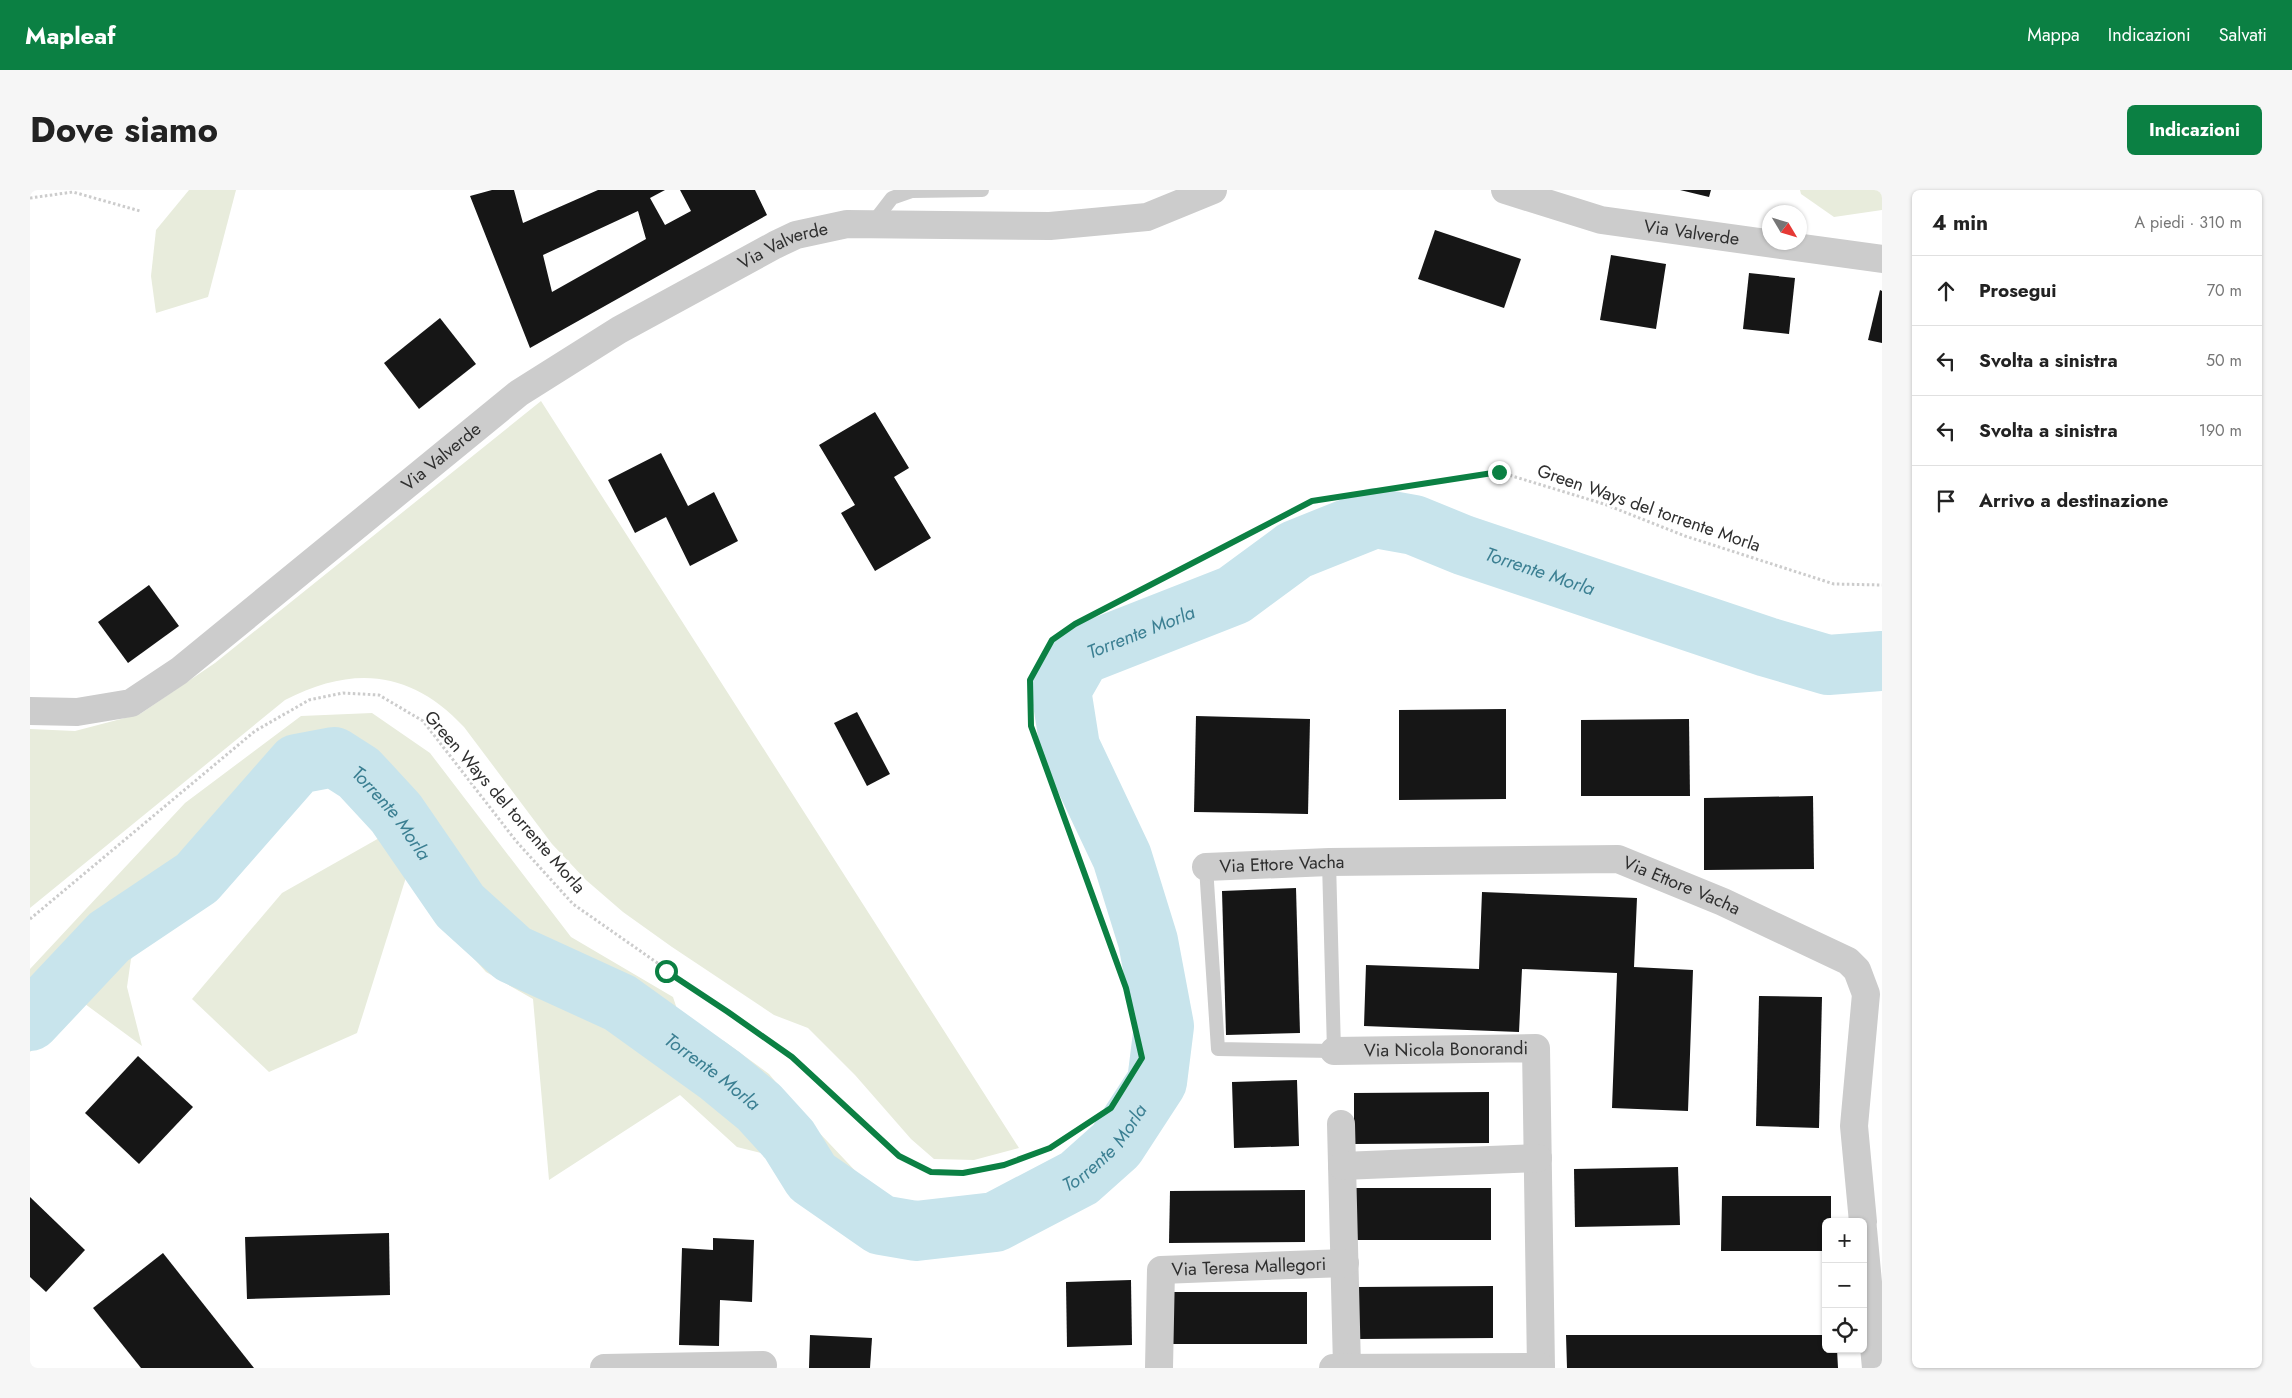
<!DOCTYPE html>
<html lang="it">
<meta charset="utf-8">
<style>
body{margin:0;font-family:Jost,sans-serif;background:#f6f6f6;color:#222}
.controls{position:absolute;right:15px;bottom:15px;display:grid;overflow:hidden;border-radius:8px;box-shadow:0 1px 4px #0004}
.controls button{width:45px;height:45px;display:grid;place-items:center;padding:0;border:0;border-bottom:1px solid #e0e0e0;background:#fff;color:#222;font:25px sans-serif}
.compass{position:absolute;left:1732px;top:15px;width:45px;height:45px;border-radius:50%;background:#fff;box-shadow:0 1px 4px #0004;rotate:128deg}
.stop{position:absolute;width:15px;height:15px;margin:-11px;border:4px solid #0b8043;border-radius:50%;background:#fff}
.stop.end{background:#0b8043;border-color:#fff;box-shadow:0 1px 5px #0008}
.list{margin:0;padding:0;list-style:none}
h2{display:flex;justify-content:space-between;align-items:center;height:65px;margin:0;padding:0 20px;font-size:21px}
h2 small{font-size:16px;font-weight:400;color:#767676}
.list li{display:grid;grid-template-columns:32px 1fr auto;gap:15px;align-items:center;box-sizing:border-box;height:70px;padding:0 20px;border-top:1px solid #e0e0e0}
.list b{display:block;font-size:19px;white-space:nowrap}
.list em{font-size:16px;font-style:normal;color:#767676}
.icon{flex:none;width:28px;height:28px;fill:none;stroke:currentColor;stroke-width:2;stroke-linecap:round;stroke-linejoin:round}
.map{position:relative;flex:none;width:1852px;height:1178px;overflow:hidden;border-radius:8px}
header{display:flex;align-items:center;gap:30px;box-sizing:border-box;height:70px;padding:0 25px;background:#0b8043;color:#fff}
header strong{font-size:24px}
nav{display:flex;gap:28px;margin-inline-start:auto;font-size:18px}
.intro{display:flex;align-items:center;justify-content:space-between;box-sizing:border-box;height:120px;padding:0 30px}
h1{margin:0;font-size:35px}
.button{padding:12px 22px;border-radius:8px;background:#0b8043;color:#fff;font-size:18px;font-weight:700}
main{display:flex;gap:30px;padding:0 30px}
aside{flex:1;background:#fff;border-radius:8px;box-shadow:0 1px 4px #0004}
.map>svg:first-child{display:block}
</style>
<header>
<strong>Mapleaf</strong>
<nav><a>Mappa</a><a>Indicazioni</a><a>Salvati</a></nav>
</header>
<div class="intro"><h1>Dove siamo</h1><a class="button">Indicazioni</a></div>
<main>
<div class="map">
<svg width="1852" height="1178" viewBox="0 0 1852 1178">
<rect width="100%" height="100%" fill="#fff"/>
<g fill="#e8ecdc">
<polygon points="159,0 206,0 178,107 126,123 121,86 126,40"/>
<polygon points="1770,0 1852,0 1852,20 1804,27 1771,4"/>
<path d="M511,211L989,958L944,970L904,969L881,949L825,885L778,838L744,825L642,757L593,722L556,690L522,654L434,537C381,480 323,475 255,510L0,718V539L45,541L110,524L185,473Z"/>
<polygon points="342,523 400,563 541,747 643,807 652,834 694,851 739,884 781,934 832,988 707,957 650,905 519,990 503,809 456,782 410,731 385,627 342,580 309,557 291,556 275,559 247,584 235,601 225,635 189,679 136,719 101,769 97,797 112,856 51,811 0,862 0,779 155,613 271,526"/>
<polygon points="351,647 378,681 327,843 239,882 162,809 252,703"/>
</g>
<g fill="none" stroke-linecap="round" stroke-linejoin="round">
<path stroke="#c8e4ec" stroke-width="60" id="s1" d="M0,831L79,747L167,688L267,574L304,567L329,583L366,623L430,716L483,764L590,813L690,885L729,917L759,950L782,987L851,1035L886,1041L965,1032L1049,988L1086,955L1127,892L1134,836L1118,751L1092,667L1040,557L1031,500L1051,465L1204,405L1265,360L1345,328L1384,335L1433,355L1737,457L1798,475L1852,471"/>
</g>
<g fill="#161616" fill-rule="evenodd">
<path d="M462,0H484L493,33L568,0H635L620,8L635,35L661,21L650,0H725L737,25L500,158L440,6ZM608,21L616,49L522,102L513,65Z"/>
<polygon points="1650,0 1681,0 1679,7"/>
<polygon points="1405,40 1491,69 1474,118 1388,89"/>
<polygon points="1581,65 1636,74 1626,139 1570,130"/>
<polygon points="1719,83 1765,88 1759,144 1713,139"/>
<polygon points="1850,100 1852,101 1852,153 1838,150"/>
<polygon points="410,128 446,174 389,219 354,173"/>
<polygon points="845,222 879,278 864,287 901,348 845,381 811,323 825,315 789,255"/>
<polygon points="631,263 658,316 684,302 708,351 660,376 636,327 605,343 578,290"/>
<polygon points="119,395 149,436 98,473 68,432"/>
<polygon points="1476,519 1476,609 1369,610 1369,520"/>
<polygon points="827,522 860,584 837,596 804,533"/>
<polygon points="1166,526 1280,529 1278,624 1164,622"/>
<polygon points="1659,529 1660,606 1551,606 1551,530"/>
<polygon points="1783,606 1784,679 1674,680 1674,608"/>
<polygon points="1266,698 1270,843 1196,845 1192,701"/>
<polygon points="1452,702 1607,708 1604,777 1663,780 1658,921 1582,918 1587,783 1492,779 1489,842 1334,836 1336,775 1449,779"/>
<polygon points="1729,806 1792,807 1789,938 1726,936"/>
<polygon points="108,866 163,917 109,974 55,923"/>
<polygon points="1267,890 1269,956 1204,958 1202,892"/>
<polygon points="1459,902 1459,953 1324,954 1324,903"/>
<polygon points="1648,977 1650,1035 1545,1037 1544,979"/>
<rect x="1325" y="998" width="136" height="52"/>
<polygon points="1275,1000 1275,1052 1139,1053 1140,1001"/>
<polygon points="1692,1006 1801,1006 1801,1032 1796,1032 1796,1061 1691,1061"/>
<polygon points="0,1007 55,1060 16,1102 0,1087"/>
<polygon points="359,1043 360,1105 217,1109 215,1047"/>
<polygon points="683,1048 724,1050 722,1112 690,1110 689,1156 649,1155 652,1058 683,1060"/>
<polygon points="133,1063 224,1178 111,1178 63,1118"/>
<polygon points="1101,1090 1102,1155 1037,1157 1036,1092"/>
<polygon points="1463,1096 1463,1148 1328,1149 1328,1097"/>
<polygon points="1142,1102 1277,1102 1277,1154 1141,1154"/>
<polygon points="780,1145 842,1148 840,1178 779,1178"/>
<polygon points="1536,1145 1796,1145 1796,1159 1807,1159 1808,1178 1537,1178"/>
</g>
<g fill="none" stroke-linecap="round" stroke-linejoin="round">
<g stroke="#ccc" stroke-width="3" stroke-dasharray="2.5 2.5" stroke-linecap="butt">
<polyline points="0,8 43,2 110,21"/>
<polyline points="0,729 225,541 279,510 313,503 349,505 393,531 486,651 543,714 762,867 869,966 901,982 933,983 974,975 1020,958 1081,918 1112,868 1095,798 1001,536 1000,490 1022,450 1045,434 1282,311 1469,282 1574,314 1655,346 1804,394 1852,395"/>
</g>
<g stroke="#ccc" stroke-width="14">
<polyline points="842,34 862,8 882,1 952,0"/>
<polyline points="1176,677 1188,859 1304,861 1299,672"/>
</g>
<g stroke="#ccc" stroke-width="28">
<path id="s2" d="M1475,0L1571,30L1852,69"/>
<path id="s3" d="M0,521L47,522L101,513L149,481L489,203L589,140L745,55L766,45L817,34L1020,36L1117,27L1183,0"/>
<path id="s4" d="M1176,677L1299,672L1588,669L1693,712L1818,771L1827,780L1836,804L1824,936L1833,1032"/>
<path id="s5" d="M1304,861L1506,858L1511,1178"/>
<polyline points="1311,934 1317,1177"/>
<polyline points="1312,976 1508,968"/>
<polyline points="1833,1039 1846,1178"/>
<polyline points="574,1178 733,1175"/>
<path id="s6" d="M1129,1178L1131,1080L1315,1073"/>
<polyline points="1303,1178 1511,1177"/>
</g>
</g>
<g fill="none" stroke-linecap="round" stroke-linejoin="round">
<polyline stroke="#0b8043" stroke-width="6" points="636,781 698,822 762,867 869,966 901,982 933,983 974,975 1020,958 1081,918 1112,868 1096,798 1001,536 1000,490 1022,450 1045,434 1282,311 1469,282"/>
</g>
<g text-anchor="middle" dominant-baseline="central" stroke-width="5" stroke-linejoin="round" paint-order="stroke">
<g font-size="18" fill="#2f2f2f" stroke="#fff">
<text stroke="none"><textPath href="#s2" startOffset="192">Via Valverde</textPath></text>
<text stroke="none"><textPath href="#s3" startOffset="902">Via Valverde</textPath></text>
<text stroke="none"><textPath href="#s3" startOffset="498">Via Valverde</textPath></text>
<text transform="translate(1619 318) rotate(19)">Green Ways del torrente Morla</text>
<text transform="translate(475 612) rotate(49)">Green Ways del torrente Morla</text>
<text stroke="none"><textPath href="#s4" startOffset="76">Via Ettore Vacha</textPath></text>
<text stroke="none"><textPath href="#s4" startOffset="481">Via Ettore Vacha</textPath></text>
<text stroke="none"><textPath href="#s5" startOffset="112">Via Nicola Bonorandi</textPath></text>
<text stroke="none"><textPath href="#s6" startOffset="186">Via Teresa Mallegori</textPath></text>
</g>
<g font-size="19" font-style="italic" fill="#3b7f92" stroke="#fff">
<text stroke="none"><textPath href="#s1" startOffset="2428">Torrente Morla</textPath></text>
<text stroke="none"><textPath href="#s1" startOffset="1992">Torrente Morla</textPath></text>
<text stroke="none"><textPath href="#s1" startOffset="492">Torrente Morla</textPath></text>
<text stroke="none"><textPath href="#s1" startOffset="912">Torrente Morla</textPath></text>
<text stroke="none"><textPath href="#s1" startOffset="1392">Torrente Morla</textPath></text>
</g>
</g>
</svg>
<div class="controls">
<button>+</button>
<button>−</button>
<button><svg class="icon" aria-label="locate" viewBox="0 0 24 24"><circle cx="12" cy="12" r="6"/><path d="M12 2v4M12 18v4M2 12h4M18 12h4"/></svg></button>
</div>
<svg class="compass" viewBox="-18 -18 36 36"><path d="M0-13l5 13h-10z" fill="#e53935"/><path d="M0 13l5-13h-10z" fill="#767676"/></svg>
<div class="stop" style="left:636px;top:781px"></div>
<div class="stop end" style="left:1469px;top:282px"></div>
</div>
<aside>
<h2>4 min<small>A piedi · 310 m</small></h2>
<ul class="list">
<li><svg class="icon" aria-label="ahead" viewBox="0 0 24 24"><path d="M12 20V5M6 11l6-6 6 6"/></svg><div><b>Prosegui</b></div><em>70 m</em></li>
<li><svg class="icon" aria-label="left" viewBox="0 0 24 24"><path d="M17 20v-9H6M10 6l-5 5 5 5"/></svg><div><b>Svolta a sinistra</b></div><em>50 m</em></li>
<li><svg class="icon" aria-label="left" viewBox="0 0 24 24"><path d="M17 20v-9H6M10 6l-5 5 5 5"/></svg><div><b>Svolta a sinistra</b></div><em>190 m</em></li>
<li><svg class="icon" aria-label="arrive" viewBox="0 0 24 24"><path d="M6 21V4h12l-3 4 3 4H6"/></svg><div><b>Arrivo a destinazione</b></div></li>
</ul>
</aside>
</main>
